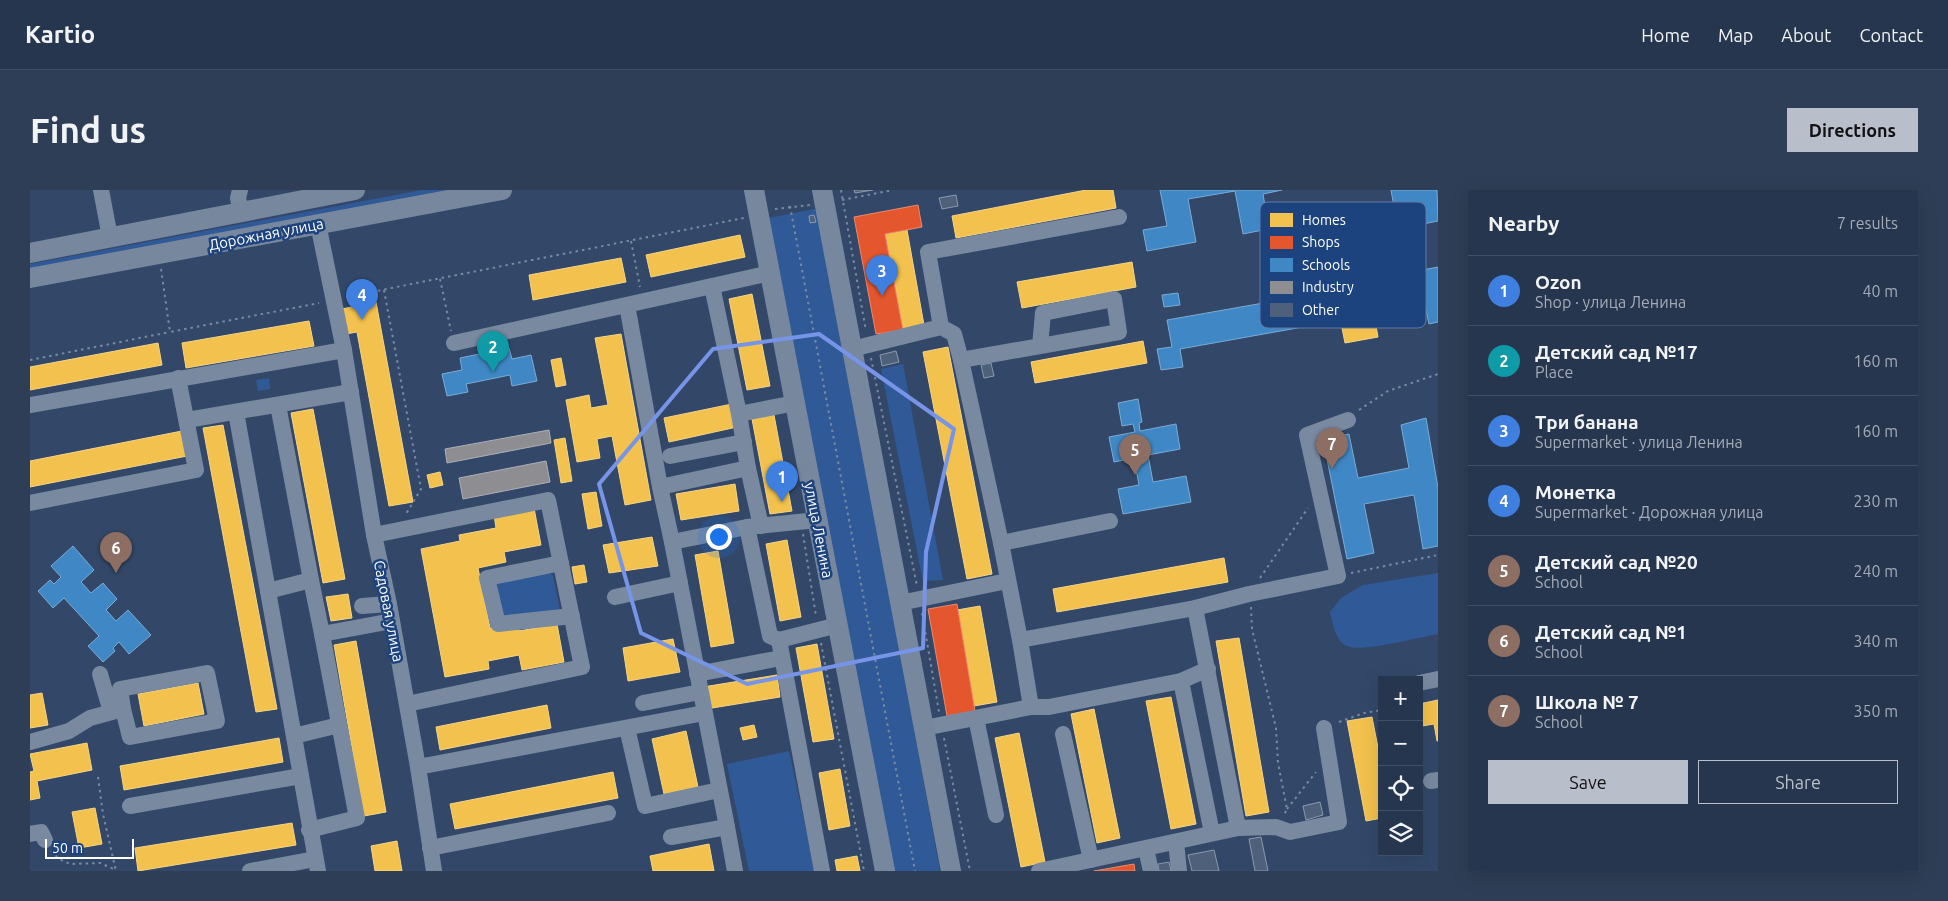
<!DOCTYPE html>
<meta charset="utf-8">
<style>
body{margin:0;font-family:Ubuntu,sans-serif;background:#2e3e56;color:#f1f3f6}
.controls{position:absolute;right:15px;bottom:15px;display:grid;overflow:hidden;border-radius:0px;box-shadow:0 5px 20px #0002}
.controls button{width:45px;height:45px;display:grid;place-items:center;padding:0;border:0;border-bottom:1px solid #425066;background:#26364f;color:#f1f3f6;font:25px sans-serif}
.scale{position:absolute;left:15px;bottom:12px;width:89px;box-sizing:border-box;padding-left:5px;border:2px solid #fff;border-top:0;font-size:14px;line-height:18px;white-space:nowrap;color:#fff;-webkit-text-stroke:4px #1d437f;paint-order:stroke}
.you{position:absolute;left:688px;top:346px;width:18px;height:18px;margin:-12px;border:4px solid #fff;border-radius:50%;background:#1a73e8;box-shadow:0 0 0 8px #1a73e833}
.badge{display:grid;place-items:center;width:32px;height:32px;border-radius:50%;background:#b8bfca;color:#fff;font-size:16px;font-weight:700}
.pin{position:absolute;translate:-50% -41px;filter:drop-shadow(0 1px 2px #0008)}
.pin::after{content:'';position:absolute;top:26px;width:18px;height:15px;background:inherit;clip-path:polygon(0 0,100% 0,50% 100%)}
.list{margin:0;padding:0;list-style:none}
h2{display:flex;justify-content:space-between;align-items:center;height:65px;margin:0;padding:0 20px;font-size:21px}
h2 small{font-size:16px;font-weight:400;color:#a4abb7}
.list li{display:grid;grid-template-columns:32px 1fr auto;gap:15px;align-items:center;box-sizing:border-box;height:70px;padding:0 20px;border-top:1px solid #425066}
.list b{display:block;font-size:19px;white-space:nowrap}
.list p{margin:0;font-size:16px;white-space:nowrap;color:#a4abb7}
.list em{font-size:16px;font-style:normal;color:#a4abb7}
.actions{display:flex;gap:10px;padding:15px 20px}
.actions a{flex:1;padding:11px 0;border:1px solid #b8bfca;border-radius:0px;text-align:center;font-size:18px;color:#b8bfca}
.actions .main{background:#b8bfca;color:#111}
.icon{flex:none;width:28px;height:28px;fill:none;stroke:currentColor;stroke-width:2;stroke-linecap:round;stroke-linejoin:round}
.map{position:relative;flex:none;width:1408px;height:681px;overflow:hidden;border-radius:0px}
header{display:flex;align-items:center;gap:30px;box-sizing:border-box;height:70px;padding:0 25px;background:#26364f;border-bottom:1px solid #425066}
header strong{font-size:24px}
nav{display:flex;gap:28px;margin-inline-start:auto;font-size:18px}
.intro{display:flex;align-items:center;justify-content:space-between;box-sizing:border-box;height:120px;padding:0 30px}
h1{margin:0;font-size:35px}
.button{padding:12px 22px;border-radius:0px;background:#b8bfca;color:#111;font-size:18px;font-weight:700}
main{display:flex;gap:30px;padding:0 30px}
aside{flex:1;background:#26364f;border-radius:0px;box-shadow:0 5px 20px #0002}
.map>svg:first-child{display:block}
</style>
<header>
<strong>Kartio</strong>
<nav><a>Home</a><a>Map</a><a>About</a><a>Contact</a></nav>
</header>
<div class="intro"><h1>Find us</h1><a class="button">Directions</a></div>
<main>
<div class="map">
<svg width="1408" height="681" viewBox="0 0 1408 681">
<rect width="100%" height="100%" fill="#334869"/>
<g fill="#305997">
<polygon points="392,0 422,0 0,79 0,74"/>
<polygon points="789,18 910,681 864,681 739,28"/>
<polygon points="873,174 913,390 893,391 851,179"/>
<polygon points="239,188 240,199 228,201 226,190"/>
<polygon points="520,383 523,386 530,420 472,429 464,392"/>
<path d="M1408,383V444C1389,447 1331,463 1317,456C1305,451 1303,433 1300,422L1311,408L1333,395Z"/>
<polygon points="759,561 785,681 719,681 697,574"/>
</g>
<g fill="#f2c14e" stroke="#f6d483">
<polygon points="1056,0 1083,0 1086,18 926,48 922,26"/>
<polygon points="877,40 894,135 873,140 855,44"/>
<polygon points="710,45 715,67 621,87 616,65"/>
<polygon points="591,68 596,92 503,110 499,85"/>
<polygon points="1102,72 1106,97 992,118 987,92"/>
<polygon points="1337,91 1342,118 1360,115 1359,109 1380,105 1384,124 1363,128 1362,122 1344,125 1348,147 1315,153 1304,98"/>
<polygon points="722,104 740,196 717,200 699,109"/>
<polygon points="346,112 383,312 359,316 327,142 316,144 312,119"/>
<polygon points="279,131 284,156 156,178 152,153"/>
<polygon points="591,144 621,310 595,315 582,246 567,249 570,268 547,272 536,210 559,205 561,218 578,215 565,148"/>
<polygon points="1113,151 1117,173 1005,193 1001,172"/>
<polygon points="128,153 132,175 0,200 0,177"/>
<polygon points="918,157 962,384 937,389 893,162"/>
<polygon points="531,168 536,195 526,197 521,170"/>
<polygon points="702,214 707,237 639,252 634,228"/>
<polygon points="283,219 315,389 293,393 261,223"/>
<polygon points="744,225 762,321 740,324 722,229"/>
<polygon points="193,235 247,519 226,522 173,238"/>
<polygon points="152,241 157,266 0,297 0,271"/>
<polygon points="535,248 542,291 531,293 524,250"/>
<polygon points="410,282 413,295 400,298 397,285"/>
<polygon points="705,294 709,321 651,330 646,304"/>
<polygon points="566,302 572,336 558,339 552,304"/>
<polygon points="504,318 511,355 474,362 476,372 448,378 460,438 488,433 489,441 527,434 534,472 492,480 489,465 458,471 459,479 415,487 391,359 430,351 429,345 466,338 464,325"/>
<polygon points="622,347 628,376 579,383 573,355"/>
<polygon points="757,350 771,427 750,431 736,354"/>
<polygon points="688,361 704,453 681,457 665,365"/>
<polygon points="1194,368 1198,392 1027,422 1023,399"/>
<polygon points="554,375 557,392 545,394 542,377"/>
<polygon points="318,404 322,428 301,431 296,407"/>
<polygon points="950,416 967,512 944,516 927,420"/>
<polygon points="1209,448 1239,622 1216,626 1186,451"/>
<polygon points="643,449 650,482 598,491 593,458"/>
<polygon points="326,451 356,622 334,626 304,455"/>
<polygon points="787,454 804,549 783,552 766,458"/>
<polygon points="747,485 750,507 676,519 673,497"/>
<polygon points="168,493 174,524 114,536 108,504"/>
<polygon points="12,503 18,535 0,538 0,505"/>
<polygon points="1141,507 1166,634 1141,639 1116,511"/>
<polygon points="1408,510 1408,551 1407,551 1404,534 1392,536 1389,514"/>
<polygon points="517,515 521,538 410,560 406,537"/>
<polygon points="1064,519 1090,648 1067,653 1041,524"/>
<polygon points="1342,527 1352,578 1352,628 1336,631 1317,531"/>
<polygon points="724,535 727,547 713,550 710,538"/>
<polygon points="656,541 668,597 634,604 622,549"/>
<polygon points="989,543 1015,672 991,677 965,548"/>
<polygon points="249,548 253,572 94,600 90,576"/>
<polygon points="57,553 62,580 7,591 10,608 0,610 0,582 4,581 0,564"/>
<polygon points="810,579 820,636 799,640 789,583"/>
<polygon points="583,582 588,608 425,639 420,614"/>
<polygon points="65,618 72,654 49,658 42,622"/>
<polygon points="262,633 266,655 108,681 105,658"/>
<polygon points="367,651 372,681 345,681 341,656"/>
<polygon points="679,654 684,681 623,681 620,666"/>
<polygon points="827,666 830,681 807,681 805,670"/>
</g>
<g fill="#e4572e" stroke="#ec896d">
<polygon points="888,15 892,37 855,44 873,140 846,144 824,27"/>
<polygon points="927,414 945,521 917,526 898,419"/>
<polygon points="1104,674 1105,681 1064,681"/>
</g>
<g fill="#3f88c5" stroke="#79acd6">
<polygon points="1130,0 1252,0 1233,4 1235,16 1249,13 1253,36 1213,44 1205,1 1158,9 1166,52 1117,61 1113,40 1137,36"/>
<polygon points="1361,0 1407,0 1408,31 1368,39"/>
<polygon points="1408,77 1408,132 1399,134 1387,81"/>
<polygon points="1148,103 1150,115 1134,117 1132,105"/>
<polygon points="1279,105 1284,135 1150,159 1153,177 1131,180 1127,159 1142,157 1137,130"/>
<polygon points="479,158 482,169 501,165 507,191 482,196 480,185 436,194 438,202 417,206 412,184 432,180 430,168"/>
<polygon points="1108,209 1112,232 1109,233 1110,241 1146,234 1150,259 1118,265 1123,292 1156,286 1161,312 1093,324 1088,299 1109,295 1104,268 1084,272 1079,247 1105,242 1103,234 1092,236 1088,213"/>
<polygon points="1396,228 1408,298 1408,356 1393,359 1384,305 1334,314 1344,363 1317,369 1293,249 1319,244 1328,288 1379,278 1371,235"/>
<polygon points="43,356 64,380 51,392 61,403 73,393 87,409 76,420 86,431 98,420 121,445 99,464 89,452 83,458 85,461 73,472 58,456 69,446 34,408 23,418 8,401 20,390 24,394 31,387 21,376"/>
</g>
<g fill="#8d8d92" stroke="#afafb3">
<polygon points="519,240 521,253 417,273 415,259"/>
<polygon points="516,271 520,292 433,309 429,288"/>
</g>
<g fill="#4f607b" stroke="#8c99ae">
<polygon points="824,0 843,0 825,3"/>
<polygon points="926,5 928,16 912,19 909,8"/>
<polygon points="784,25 786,32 780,33 779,26"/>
<polygon points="866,161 869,172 852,176 850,165"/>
<polygon points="961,173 964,186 954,188 951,175"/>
<polygon points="1290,612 1293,625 1276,630 1273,616"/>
<polygon points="1231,647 1238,681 1225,681 1219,649"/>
<polygon points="1184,660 1189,681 1162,681 1158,665"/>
<polygon points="1139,672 1141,681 1129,681 1128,674"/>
</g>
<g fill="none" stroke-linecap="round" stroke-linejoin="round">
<g stroke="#7989a0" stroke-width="2" stroke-dasharray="2.5 4" stroke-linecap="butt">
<polyline points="811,0 836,141"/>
<polyline points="812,10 863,0"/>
<polyline points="760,16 885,681"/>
<polyline points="745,19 780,15"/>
<polyline points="601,51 610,97"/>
<polyline points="131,79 140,142 289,113"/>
<polyline points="410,89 421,141"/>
<polyline points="354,100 391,299 376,324"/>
<polyline points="316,107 714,28"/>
<polyline points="841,168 887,396"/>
<polyline points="0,170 140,142"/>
<polyline points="1329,220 1358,201 1408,184"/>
<polyline points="773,344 786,426"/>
<polyline points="1321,383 1408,365"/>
<polyline points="1230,388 1278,318"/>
<polyline points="1221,417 1222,439 1246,538 1248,573 1257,619 1254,625"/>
<polyline points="892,423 909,522"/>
<polyline points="791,453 834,681"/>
<polyline points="1309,532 1334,523 1352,520"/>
<polyline points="914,548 940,681"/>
<polyline points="68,587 73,624 86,681"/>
<polyline points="1257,619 1286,582"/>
<polyline points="21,661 29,669 40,674 70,673 86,680"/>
</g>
<g stroke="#7989a0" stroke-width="16">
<polyline points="71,0 80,47"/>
<polyline points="210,0 208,8 211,22"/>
<polyline points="682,96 740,83"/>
<polyline points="597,115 630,297 642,352"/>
<polyline points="911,137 898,62 1089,27"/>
<polyline points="424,153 682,96 709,224 718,278"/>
<polyline points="822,159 911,137 924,144 931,170 971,353 990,450 1165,418 1219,404 1308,386 1277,245 1318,230"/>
<polyline points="314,160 344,345 359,414 388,577 404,681"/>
<polyline points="931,170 1089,142 1084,109 1013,123 1010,156"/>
<polyline points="0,215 314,160 288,34"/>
<polyline points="206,222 288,681"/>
<polyline points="709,224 765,213"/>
<polyline points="157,230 321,202"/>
<polyline points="640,266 714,252"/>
<polyline points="630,297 718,278 731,336"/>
<polyline points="0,313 166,280 148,188"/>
<polyline points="717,337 740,446 749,450"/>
<polyline points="344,345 518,310 552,477 377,514"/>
<polyline points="971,353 1080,331"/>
<polyline points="531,373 457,388 468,434 542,426"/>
<polyline points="281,390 292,444"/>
<polyline points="238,401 281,390 248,215"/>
<polyline points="585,407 650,393"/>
<polyline points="870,413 977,391"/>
<polyline points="332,416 359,414"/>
<polyline points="1165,418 1208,638"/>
<polyline points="990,450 1001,517"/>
<polygon points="177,483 187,531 100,547 93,519 90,499"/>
<polyline points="70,484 81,522"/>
<polyline points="667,484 751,468"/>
<polyline points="1151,491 1182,643"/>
<polyline points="1389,493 1408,489"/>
<polyline points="613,513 670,502"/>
<polyline points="946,528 966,625"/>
<polyline points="597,538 615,616 689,600"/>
<polyline points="894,538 1001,517 1019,517 1151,491 1178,479"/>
<polyline points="1033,544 1061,670"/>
<polyline points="264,546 309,535"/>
<polyline points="0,552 39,541 60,528 93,519"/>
<polyline points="388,577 674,523"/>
<polyline points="1401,591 1408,590"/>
<polyline points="100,616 271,586"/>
<polyline points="697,637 642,352 717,337 788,330"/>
<polyline points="279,640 327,628 292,444 362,431"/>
<polyline points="0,644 11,642 15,650"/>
<polyline points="641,647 697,637 705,681"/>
<polyline points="1146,652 1149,681"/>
<polyline points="400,658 578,623"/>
<polyline points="1116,659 1121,681"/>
<polyline points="220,681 285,669"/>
<polyline points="792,681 749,450 808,435"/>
<polyline points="1009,681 1208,638 1246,637 1260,642 1309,632 1294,538"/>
</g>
<g stroke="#77879e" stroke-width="20">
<polyline points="724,0 855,681"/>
<polyline points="792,0 921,681"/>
<polyline points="0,63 325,0"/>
<polyline points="0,88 472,0"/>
</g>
</g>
<path fill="none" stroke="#7795e8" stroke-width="4" stroke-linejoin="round" d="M789,144L924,239L896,362L893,458L717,494L611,443L569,294L683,159Z"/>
<g text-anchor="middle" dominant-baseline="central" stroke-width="5" stroke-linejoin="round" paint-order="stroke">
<g font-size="15" fill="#fff" stroke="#1d437f">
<text transform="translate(236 44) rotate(-11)">Дорожная улица</text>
<text transform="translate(789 340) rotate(79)">улица Ленина</text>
<text transform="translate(359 421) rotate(79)">Садовая улица</text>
</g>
</g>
<rect x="1230" y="12" width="166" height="126" rx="8" fill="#1d437f" stroke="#617ba5" stroke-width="1"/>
<rect x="1240" y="23" width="23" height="14" fill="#f2c14e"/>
<rect x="1240" y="46" width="23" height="13" fill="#e4572e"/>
<rect x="1240" y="68" width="23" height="14" fill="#3f88c5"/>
<rect x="1240" y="91" width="23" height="13" fill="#8d8d92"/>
<rect x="1240" y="113" width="23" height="14" fill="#4f607b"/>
<g font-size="14" fill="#fff">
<text x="1272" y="35">Homes</text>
<text x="1272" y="57">Shops</text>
<text x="1272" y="80">Schools</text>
<text x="1272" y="102">Industry</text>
<text x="1272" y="125">Other</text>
</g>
</svg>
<div class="controls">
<button>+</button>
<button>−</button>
<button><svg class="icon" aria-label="locate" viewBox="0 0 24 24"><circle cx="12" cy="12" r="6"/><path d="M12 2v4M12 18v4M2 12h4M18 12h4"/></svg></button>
<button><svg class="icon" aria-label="layers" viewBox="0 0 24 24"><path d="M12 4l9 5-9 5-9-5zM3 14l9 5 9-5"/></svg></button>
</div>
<div class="scale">50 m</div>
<div class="you"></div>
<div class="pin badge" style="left:752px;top:312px;background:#3f7fe0">1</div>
<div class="pin badge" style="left:463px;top:182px;background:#0f9aa8">2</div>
<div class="pin badge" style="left:852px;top:106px;background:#3f7fe0">3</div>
<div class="pin badge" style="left:332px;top:130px;background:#3f7fe0">4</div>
<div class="pin badge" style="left:1105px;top:285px;background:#8d6e63">5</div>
<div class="pin badge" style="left:86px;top:383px;background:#8d6e63">6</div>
<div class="pin badge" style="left:1302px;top:279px;background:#8d6e63">7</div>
</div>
<aside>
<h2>Nearby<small>7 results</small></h2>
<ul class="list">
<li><span class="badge" style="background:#3f7fe0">1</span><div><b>Ozon</b><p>Shop · улица Ленина</p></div><em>40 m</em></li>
<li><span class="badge" style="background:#0f9aa8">2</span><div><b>Детский сад №17</b><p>Place</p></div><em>160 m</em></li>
<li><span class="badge" style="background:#3f7fe0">3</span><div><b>Три банана</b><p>Supermarket · улица Ленина</p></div><em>160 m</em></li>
<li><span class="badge" style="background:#3f7fe0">4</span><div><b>Монетка</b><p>Supermarket · Дорожная улица</p></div><em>230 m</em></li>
<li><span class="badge" style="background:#8d6e63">5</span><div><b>Детский сад №20</b><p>School</p></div><em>240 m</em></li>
<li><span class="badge" style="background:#8d6e63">6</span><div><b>Детский сад №1</b><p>School</p></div><em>340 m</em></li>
<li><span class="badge" style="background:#8d6e63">7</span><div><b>Школа № 7</b><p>School</p></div><em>350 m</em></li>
</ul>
<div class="actions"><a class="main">Save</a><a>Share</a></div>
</aside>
</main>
